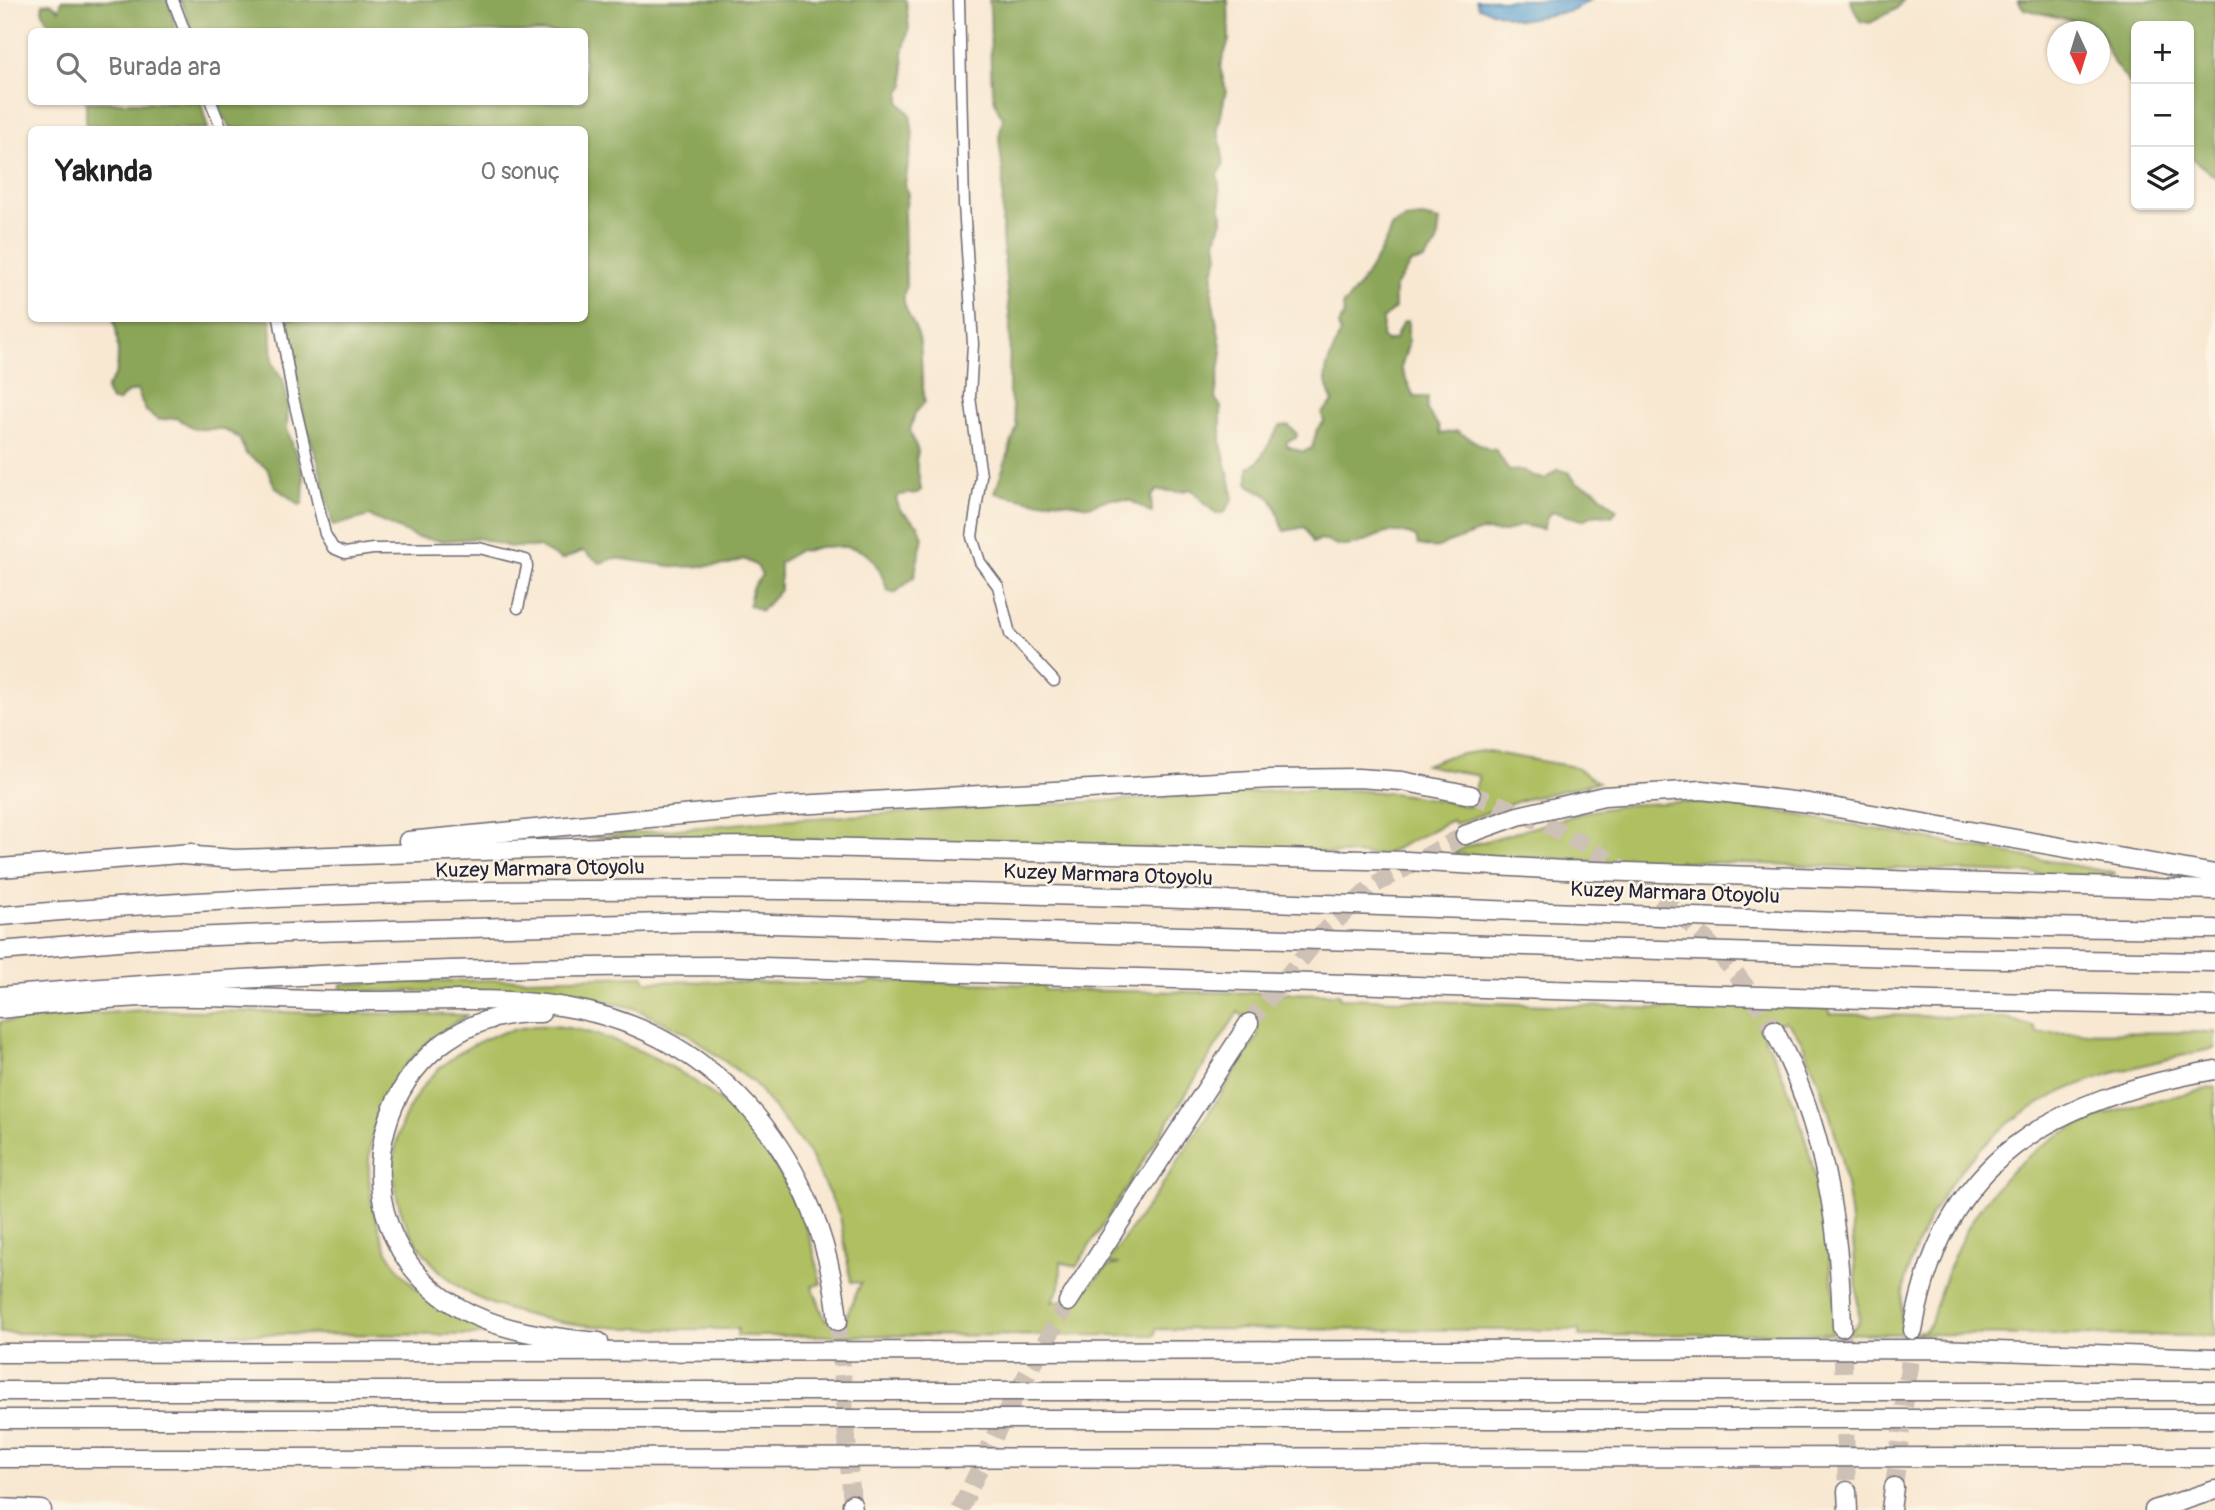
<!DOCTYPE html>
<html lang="tr">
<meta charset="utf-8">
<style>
body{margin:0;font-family:Pangolin,sans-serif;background:#f6f6f6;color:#222}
.controls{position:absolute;right:21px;top:21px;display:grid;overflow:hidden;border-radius:10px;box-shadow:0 2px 5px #0004}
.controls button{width:63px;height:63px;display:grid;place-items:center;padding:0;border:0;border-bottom:2px solid #e0e0e0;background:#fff;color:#222;font:35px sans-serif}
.compass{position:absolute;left:2047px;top:21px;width:63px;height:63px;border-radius:50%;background:#fff;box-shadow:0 2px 5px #0004;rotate:176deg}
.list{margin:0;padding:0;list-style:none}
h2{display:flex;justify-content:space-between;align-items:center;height:91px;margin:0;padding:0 28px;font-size:30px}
h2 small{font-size:23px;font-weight:400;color:#767676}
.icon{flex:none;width:38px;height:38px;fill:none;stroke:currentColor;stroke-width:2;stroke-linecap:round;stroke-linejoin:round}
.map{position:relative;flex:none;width:2215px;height:1510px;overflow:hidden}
.search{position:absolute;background:#fff;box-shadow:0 2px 5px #0004;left:28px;top:28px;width:560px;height:77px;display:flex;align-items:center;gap:18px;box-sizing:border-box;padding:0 24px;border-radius:10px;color:#767676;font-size:26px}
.panel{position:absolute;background:#fff;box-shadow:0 2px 5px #0004;left:28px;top:126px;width:560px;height:196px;border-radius:10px}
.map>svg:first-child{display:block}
</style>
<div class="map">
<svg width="2215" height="1510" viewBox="0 0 2215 1510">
<rect width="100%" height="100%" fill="#fcf5e5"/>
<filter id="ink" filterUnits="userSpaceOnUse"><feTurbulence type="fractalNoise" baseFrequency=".0143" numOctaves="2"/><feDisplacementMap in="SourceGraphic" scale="14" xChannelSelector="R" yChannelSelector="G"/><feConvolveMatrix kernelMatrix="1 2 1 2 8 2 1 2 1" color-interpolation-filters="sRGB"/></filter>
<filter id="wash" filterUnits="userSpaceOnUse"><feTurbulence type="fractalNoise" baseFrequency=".00686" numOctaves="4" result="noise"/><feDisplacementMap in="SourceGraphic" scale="28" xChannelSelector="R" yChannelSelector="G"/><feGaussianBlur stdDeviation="1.57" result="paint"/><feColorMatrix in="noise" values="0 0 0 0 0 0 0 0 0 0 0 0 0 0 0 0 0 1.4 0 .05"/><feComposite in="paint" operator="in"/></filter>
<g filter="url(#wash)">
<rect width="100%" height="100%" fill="#f8e8d2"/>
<g fill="#afbf62" stroke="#68704e" stroke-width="2" fill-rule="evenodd">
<path d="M1483,751L1575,767L1598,782L1522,800L1455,824L1452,820L1383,855L756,838H582L778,820L1292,790C1353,788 1410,792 1469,807L1479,776L1425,765L1449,756Z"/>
<polygon points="1682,802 1775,811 2115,873 2114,875 2073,875 1679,861 1677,865 1452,854 1465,847 1587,812 1626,805"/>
<path d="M644,976L645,981L867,984L872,981L1043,985L1045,990L1339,994L1340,998L1668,1009L1673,1004L1830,1009V1014L2006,1018L2035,1028L2036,1033L2215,1032V1048C2157,1062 2094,1073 2042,1102C1988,1131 1943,1183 1920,1239C1907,1269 1897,1300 1903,1331H1924L1931,1323C1952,1242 1986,1178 2061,1134C2106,1108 2165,1099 2215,1087V1336L1774,1333L1579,1336V1330L1156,1329L1155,1335L737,1336L738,1329C657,1329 571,1333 494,1305C461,1293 436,1272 417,1243C354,1146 428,1037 535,1026C583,1022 655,1054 694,1081C763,1128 807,1203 821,1284L812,1285L825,1320L845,1319L861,1283L851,1282L840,1216L808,1152L754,1083L688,1034L634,1008L563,991H341V984ZM1238,1012L1257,1026L1258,1036L1165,1181L1107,1263L1119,1264L1107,1267L1075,1301L1052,1302L1060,1287L1061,1261L1076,1267ZM1784,1021C1801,1032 1806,1052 1814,1070C1848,1152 1854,1234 1859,1322L1852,1329L1838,1328C1827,1225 1813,1126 1763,1035Z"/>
<path d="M142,1010L468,1015C395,1053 354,1128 374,1211C379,1230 384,1249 396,1265C421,1301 455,1319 495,1335L0,1333V1022Z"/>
</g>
<g fill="#8ba658" stroke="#56644a" stroke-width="2">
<polygon points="62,0 168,0 177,31 52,31 42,10 43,4 51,3 59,10"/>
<path d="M181,0H906L909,28L903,53L905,85L900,93V103L910,114L913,135L905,184L908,195L904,214L906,287C897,308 918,323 920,343C922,362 921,384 925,402L915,413L910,431L918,451L916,460L921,490L917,493L899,495L896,499L900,510L918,525L923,537L914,577L895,593L887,590C875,549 859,545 820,547C811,548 808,552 799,550L780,563V590L761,611L749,605L752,588L762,575L757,566L744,559L727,565L704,566L677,567L615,558L600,563L583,551L562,560L539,547H510L478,538L442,541L416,537L369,516L333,526L318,461L306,426L286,319L584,318V130L232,129L223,117L219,102H584V32L192,31Z"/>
<path d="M989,0H1228L1229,40L1220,67L1226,90L1218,129L1224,164L1218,175L1222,220L1216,240L1218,256L1213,273L1212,297L1222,352L1215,398L1221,407V443L1233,494L1232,501L1224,513H1215L1191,489L1179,492L1157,490L1151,497L1152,513L1131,501L1111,498L1089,506L1054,500L1038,502L995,493L1017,426L1009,392L1010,323L1002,237L1003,175L999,138L1003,117C984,97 994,29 989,0Z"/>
<polygon points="1850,0 1903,0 1896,9 1870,23 1860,21"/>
<polygon points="2018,0 2215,0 2215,177 2189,156 2189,26 2136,26 2136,91 2114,64 2100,32 2092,31 2085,24 2024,9"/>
<polygon points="86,102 201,102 208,129 86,129"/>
<path d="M1422,217L1440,221L1437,243L1424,260L1411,263L1395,287V308L1383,319L1382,337L1386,341L1395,339L1402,323L1408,321V345L1401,368L1414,397H1428L1427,410L1439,427L1440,434L1457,431L1488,449L1496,450L1509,471L1523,470L1535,477L1545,479L1558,469L1568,472L1577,483L1595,489C1601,498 1610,502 1617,510L1612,516L1597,514L1582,520L1554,512L1548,515L1543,529L1521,525L1505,532L1481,531L1435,548L1418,545L1416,537C1382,523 1375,543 1347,546C1338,547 1329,542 1321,539L1313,543L1305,527L1284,531C1272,499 1280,501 1248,485V468L1258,462L1280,426L1288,425L1297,434L1296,438L1287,441V446L1303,452L1312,448L1317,429L1324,422L1322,413L1333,402C1317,369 1331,363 1340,332L1338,325L1344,315L1343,304C1357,294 1386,245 1391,227L1405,219Z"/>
<path d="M113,319H271L273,364L283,380L288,401L287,429L304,477L303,503L300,505L275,487L267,468L246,454L239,438L231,433L221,429H195L177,418L158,420L145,410L137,390L127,393L119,401H111L106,390C108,384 112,380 115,375C120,364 118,330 113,319Z"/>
</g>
<polygon fill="#5ba1d1" stroke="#3e6286" stroke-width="2" points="1476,0 1590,0 1572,11 1520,20 1478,7"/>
</g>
<g filter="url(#ink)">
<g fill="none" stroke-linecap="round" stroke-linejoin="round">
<g stroke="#cdc0b4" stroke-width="18" stroke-dasharray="18 9" stroke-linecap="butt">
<path d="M1471,795C1591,832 1711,919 1774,1030"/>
<polyline points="1249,1023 1321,935 1374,885 1465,835"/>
<polyline points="838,1321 852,1504"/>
<polyline points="1842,1327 1847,1491"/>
<polyline points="1894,1487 1913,1334"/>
<polyline points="960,1510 1006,1412 1068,1302"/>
</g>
<defs>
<g id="street">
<polyline points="173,0 185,32"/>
<polyline points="959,0 964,205 973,344 970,397 981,476 972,537 980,562 998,586 1010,634 1054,681"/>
<polyline points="211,102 222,130"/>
<polyline points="279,318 293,397 325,534 333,548 345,553 373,549 479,548 526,560 527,567 518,608"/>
</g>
<g id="highway">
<polyline points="1465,835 1518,816 1604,796 1702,790 1809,803 2215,874"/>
<polyline points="408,841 778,806 1271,779 1358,778 1402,781 1471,795"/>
<polyline points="182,855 235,859 603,847 772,846 1407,861 1564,870 2215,890"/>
<polyline points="0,868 192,853"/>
<path d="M0,916C737,851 1477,925 2215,929"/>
<polyline points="0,951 143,939 314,932 704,922 1933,958 2215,962"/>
<path d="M0,996C241,975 483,966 724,966L1934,1001L2215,1006"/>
<path d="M0,1009C47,1004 95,999 142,997C211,995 280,1000 349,1001C420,1002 494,995 565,1007C724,1033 824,1166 838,1321"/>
<path d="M541,1013C379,1009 319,1222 456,1306C497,1331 552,1338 599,1342"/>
<path d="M1774,1030C1823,1123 1840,1222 1842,1327"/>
<polyline points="1068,1302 1249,1023"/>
<path d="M1913,1330C1943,1157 2053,1099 2215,1070"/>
<polyline points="0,1353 1935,1349 2215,1358"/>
<polyline points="0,1391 2215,1391"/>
<polyline points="0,1419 2215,1419"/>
<polyline points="0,1458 2215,1457"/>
<polyline points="1847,1491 1848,1510"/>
<polyline points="852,1504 853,1510"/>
<polyline points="0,1508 42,1510"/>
<polyline points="1891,1510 1894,1487"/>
<polyline points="2154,1510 2215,1490"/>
</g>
</defs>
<use href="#street" stroke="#6d6770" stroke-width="13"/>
<use href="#highway" stroke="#6d6770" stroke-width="21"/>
<use href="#street" stroke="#fff" stroke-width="10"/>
<use href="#highway" stroke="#fff" stroke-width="18"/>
</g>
</g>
<g text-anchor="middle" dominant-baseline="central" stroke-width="5" stroke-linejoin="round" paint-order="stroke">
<g font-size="21" fill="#22223b" stroke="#fcf5e5">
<text transform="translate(540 869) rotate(-1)">Kuzey Marmara Otoyolu</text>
<text transform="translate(1108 875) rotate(2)">Kuzey Marmara Otoyolu</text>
<text transform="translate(1675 893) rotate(2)">Kuzey Marmara Otoyolu</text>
</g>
</g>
</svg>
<div class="controls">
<button>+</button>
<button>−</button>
<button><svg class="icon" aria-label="layers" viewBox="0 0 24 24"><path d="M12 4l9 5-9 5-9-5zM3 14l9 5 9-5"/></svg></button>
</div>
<svg class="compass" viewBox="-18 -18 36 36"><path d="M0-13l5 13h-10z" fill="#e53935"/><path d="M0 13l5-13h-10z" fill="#767676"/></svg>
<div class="search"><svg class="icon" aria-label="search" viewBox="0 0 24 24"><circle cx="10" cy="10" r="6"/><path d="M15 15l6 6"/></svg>Burada ara</div>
<section class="panel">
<h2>Yakında<small>0 sonuç</small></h2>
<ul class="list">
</ul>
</section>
</div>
